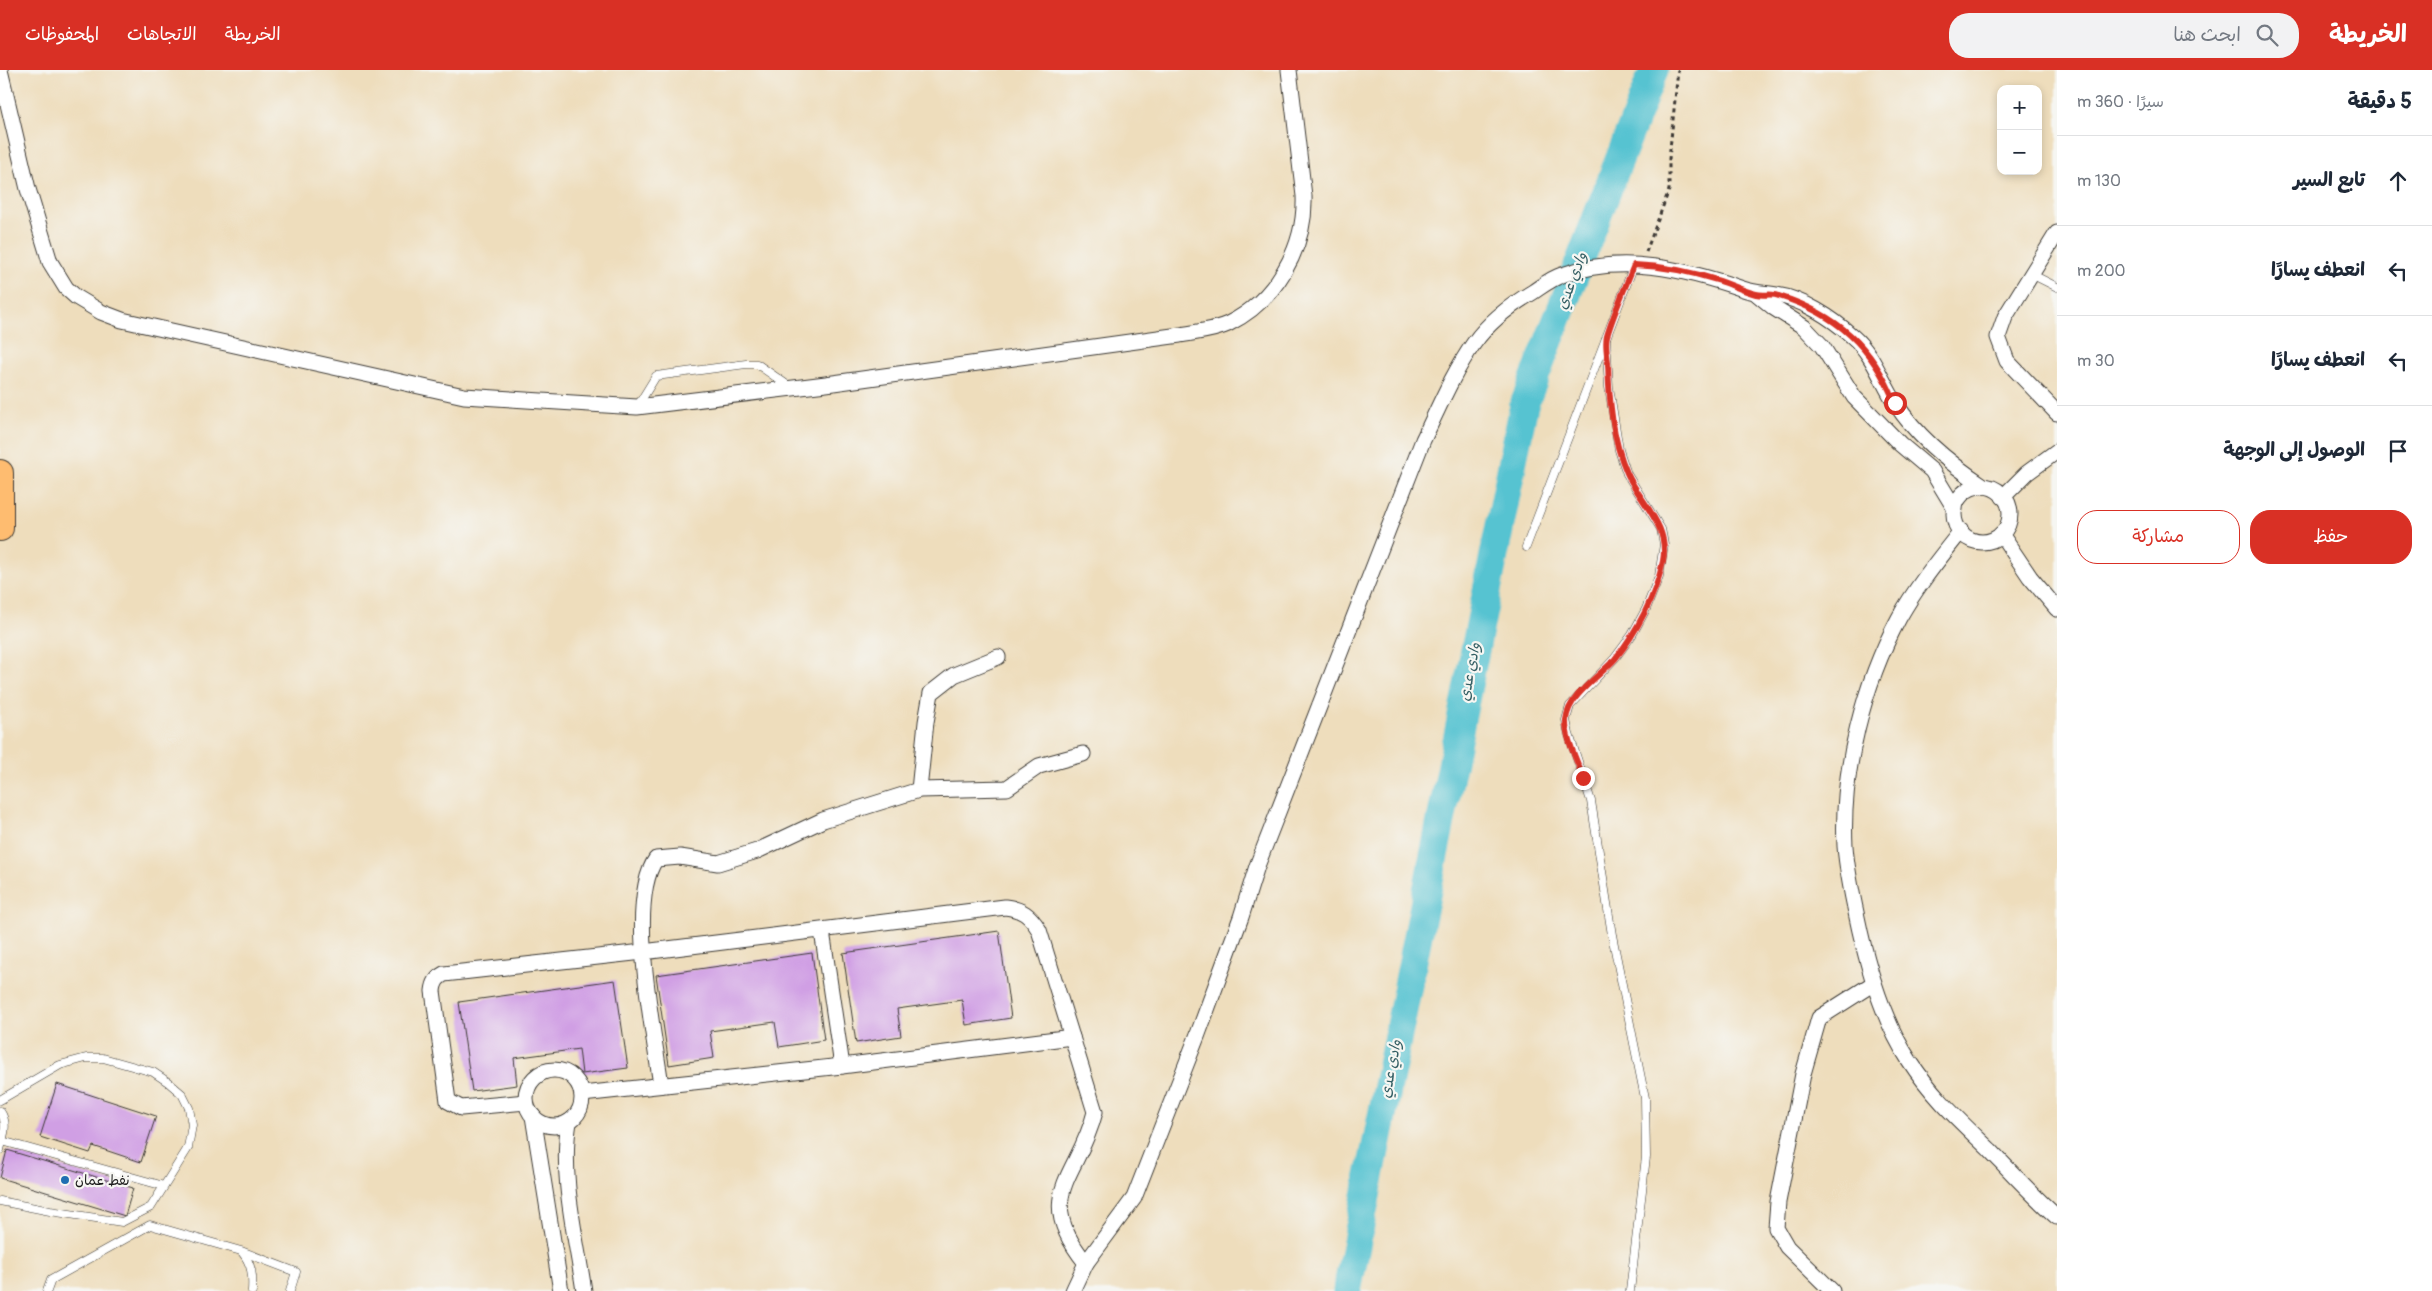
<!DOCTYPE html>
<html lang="ar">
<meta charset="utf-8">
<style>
body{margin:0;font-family:Pangolin,"Playpen Sans Arabic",sans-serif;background:#f2f2f3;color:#1f2937;direction:rtl}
.controls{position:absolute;right:15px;top:15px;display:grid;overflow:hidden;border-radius:10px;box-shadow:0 2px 8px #0003}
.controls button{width:45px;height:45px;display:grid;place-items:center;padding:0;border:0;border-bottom:1px solid #e0e1e3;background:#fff;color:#1f2937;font:25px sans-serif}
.stop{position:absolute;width:15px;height:15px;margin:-11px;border:4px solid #d93025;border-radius:50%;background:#fff}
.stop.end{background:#d93025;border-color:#fff;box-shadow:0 1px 5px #0008}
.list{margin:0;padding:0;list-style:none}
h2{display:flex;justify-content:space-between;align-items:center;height:65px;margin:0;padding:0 20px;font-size:21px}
h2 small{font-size:16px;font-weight:400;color:#747a83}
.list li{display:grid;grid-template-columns:32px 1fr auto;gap:15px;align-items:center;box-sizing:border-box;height:90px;padding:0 20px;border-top:1px solid #e0e1e3}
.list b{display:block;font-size:19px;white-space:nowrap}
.list em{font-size:16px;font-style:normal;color:#747a83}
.actions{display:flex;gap:10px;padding:15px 20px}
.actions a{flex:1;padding:11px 0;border:1px solid #d93025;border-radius:20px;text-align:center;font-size:18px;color:#d93025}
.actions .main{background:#d93025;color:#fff}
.icon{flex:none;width:28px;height:28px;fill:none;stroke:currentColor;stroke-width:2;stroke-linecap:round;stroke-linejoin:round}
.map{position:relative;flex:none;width:2057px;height:1221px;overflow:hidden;direction:ltr}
header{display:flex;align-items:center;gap:30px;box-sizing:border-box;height:70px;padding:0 25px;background:#d93025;color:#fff}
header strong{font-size:24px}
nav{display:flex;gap:28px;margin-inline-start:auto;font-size:18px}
.search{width:350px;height:45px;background:#f2f2f3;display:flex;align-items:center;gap:12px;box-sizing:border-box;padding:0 18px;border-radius:20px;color:#747a83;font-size:19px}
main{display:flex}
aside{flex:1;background:#fff}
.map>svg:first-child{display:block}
</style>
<header>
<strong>الخريطة</strong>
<div class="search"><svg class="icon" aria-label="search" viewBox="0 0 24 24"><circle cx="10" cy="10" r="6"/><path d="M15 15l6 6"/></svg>ابحث هنا</div>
<nav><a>الخريطة</a><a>الاتجاهات</a><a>المحفوظات</a></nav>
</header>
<main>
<aside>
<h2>5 دقيقة<small>سيرًا · 360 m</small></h2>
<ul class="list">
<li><svg class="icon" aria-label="ahead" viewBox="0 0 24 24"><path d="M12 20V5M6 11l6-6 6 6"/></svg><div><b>تابع السير</b></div><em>130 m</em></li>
<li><svg class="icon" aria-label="left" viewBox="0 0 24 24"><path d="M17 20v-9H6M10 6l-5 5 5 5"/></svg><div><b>انعطف يسارًا</b></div><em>200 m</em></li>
<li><svg class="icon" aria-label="left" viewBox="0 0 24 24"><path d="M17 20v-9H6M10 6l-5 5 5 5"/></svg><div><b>انعطف يسارًا</b></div><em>30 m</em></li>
<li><svg class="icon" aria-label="arrive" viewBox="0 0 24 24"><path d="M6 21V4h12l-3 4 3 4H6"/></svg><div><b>الوصول إلى الوجهة</b></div></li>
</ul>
<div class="actions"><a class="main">حفظ</a><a>مشاركة</a></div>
</aside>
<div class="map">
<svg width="2057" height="1221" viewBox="0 0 2057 1221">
<rect width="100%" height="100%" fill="#f6f6f2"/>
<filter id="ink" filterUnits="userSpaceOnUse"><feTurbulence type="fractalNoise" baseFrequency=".02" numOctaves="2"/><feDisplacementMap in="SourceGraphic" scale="10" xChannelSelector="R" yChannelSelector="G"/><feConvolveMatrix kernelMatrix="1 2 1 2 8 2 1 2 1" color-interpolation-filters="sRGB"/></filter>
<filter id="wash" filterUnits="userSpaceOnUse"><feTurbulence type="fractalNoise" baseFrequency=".0096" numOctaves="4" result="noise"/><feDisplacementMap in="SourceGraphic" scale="20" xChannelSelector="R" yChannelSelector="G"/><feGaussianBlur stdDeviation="1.12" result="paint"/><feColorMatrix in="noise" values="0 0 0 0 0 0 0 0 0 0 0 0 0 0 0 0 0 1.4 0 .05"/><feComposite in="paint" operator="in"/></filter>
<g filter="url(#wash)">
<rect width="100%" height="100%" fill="#eeddbc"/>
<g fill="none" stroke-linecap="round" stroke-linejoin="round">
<polyline stroke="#57c3d1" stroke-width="29" points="1347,1221 1524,335 1654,0"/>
</g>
<g id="blocks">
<g fill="#d09fe4">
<polygon points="999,861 1011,948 966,955 962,930 897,939 901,966 856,973 843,883"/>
<polygon points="812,883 824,970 779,977 775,952 710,961 714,988 669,995 656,905"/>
<polygon points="615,910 628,998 582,1004 579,979 514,988 517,1015 472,1021 459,932"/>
<polygon points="57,1014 156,1046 141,1092 93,1076 90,1083 40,1067"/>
<polygon points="7,1080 133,1118 125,1146 0,1108"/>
</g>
</g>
</g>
<g filter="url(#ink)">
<use href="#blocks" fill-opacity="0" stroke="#3c3934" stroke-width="1"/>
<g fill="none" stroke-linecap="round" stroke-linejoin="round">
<defs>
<g id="service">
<polyline points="2031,204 2057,217"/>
<polyline points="1606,268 1609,317 1619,380 1627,404 1661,459 1664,474 1659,506 1646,539 1632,565 1615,588 1570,636 1566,650 1569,664 1591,731 1612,865 1645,1028 1646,1087 1630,1221"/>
<polyline points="637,337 656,306 746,294 757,294 790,317"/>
<polyline points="1526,477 1634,195"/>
<polyline points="0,1030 60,995 86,988 103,988 153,1002 168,1012 182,1024 189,1038 192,1055 188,1078 151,1137 122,1152 50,1141 0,1131"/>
<path d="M0,1041C9,1054 3,1066 0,1080"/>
<polyline points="2,1071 164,1116"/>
<path d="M242,1182C252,1194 253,1206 252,1221"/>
<polyline points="47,1221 51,1210 150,1155 241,1181 296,1202 290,1221"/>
</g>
<g id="minor">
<path d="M0,0L28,119L50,192L66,218L76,227L101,242L122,250L464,326L637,337L826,314L1180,265C1195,262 1213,261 1228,254C1275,231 1306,178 1304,126L1289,0"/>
<polyline points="2057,163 2005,247 1998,267 2007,291 2057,343"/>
<polyline points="1757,224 1774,238 1804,257 1822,276 1854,327 1900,374 1932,401 1955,439"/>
<circle cx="1982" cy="444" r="28"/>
<polyline points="2003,427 2027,403 2057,381"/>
<path d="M1961,461C1939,489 1916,517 1899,548C1864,613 1841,701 1845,776C1847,804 1854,833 1860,861C1870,905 1884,952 1909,990C1933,1027 1959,1050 1990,1080C2012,1103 2033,1126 2057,1147"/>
<polyline points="2001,464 2030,507 2057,539"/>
<polyline points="919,720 926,652 931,623 954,605 998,587"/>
<polyline points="822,861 842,996"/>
<circle cx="554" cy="1028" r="28"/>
<path d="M661,1015C654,963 626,831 656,789L680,787L718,793L757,781L823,750L919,720L1007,718L1039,696L1083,684"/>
<polyline points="582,1024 842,996 1072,967"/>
<path d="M526,1032L461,1038L448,1031L433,921C434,912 437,908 444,904L643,882L1005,837C1022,839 1030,845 1039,860L1095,1042C1079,1107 1031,1125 1086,1193"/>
<polyline points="533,1046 561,1221"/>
<path d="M569,1052C560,1107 576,1166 584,1221"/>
<path d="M1073,1221L1086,1193L1134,1128L1198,964L1241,847L1257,796L1423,370C1439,337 1453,303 1474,273C1489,252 1511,235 1533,222C1542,216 1552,208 1562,205C1622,184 1685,199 1743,219C1755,223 1764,223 1776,225C1803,229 1832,248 1852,266C1874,285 1881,311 1896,334C1917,367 1952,395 1984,416"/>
<polyline points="1832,1221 1787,1177 1776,1158 1778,1132 1803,1004 1819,948 1874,913"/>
</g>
<polyline id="trunk" points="0,403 0,458"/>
</defs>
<use href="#service" stroke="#3c3934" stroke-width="9"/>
<use href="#minor" stroke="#3c3934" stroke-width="17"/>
<use href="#trunk" stroke="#3c3934" stroke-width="28"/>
<polyline stroke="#3c3934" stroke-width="3" stroke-dasharray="4 4" stroke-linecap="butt" points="1646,182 1669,120 1669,89 1678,0"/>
<use href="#service" stroke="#fff" stroke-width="8"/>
<use href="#minor" stroke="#fff" stroke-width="15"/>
<use href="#trunk" stroke="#febc70" stroke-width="26"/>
</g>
</g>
<g fill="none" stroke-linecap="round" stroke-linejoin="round" filter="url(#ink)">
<path stroke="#d93025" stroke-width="6" d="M1583,708C1577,690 1565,668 1566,650C1568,625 1600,606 1615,589C1637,562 1656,525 1663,491C1670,455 1640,433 1627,403C1612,369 1609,329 1608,292C1607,284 1605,273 1607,266C1614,242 1625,218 1634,195C1663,196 1692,202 1720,211C1732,215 1744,221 1756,224C1764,226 1772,223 1779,226C1837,244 1873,277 1895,333"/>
</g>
<circle fill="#1f6fb2" stroke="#f6f6f2" stroke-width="2" cx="65" cy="1110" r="5"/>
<g text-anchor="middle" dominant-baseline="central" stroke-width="4.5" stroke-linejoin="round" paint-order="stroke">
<g font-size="14" fill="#1c1c1c" stroke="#f6f6f2" text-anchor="start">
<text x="75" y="1110">نفط عمان</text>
</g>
<g font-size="15" font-style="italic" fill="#345f64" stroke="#f6f6f2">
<text transform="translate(1572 211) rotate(-69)">وادي عدي</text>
<text transform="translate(1470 602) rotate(-79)">وادي عدي</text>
<text transform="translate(1391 999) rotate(-79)">وادي عدي</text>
</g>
</g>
</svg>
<div class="controls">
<button>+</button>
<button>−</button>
</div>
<div class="stop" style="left:1895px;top:333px"></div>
<div class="stop end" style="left:1583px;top:708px"></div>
</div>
</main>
